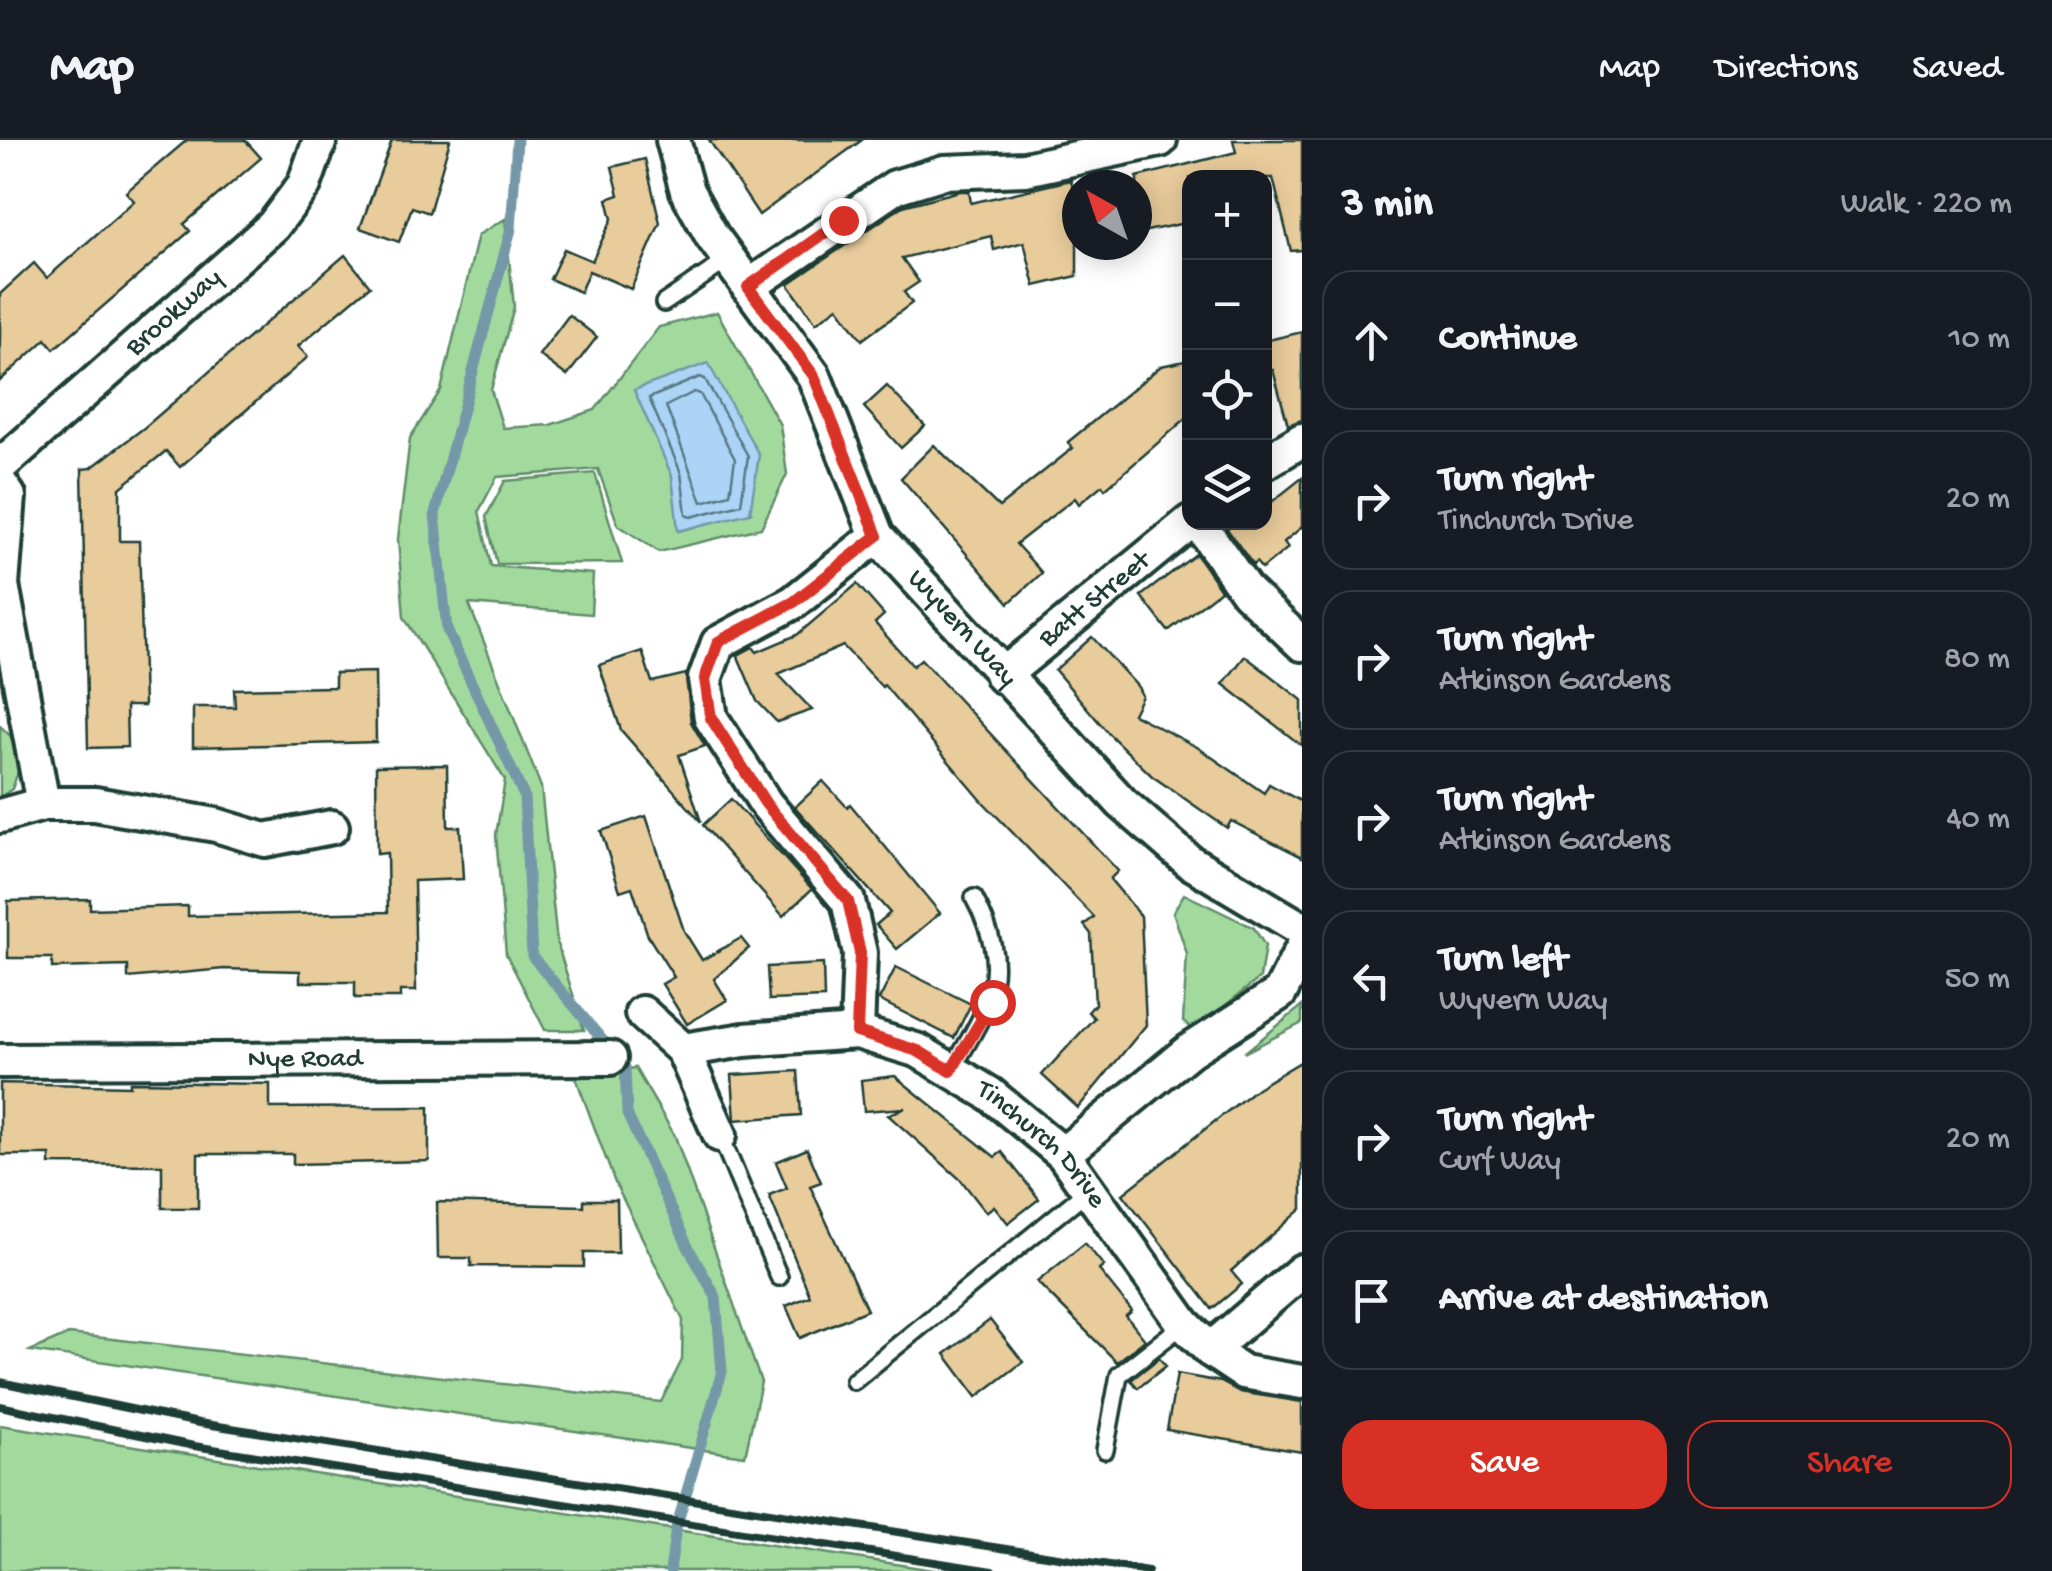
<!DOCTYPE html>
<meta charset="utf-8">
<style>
body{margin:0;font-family:"Gochi Hand",sans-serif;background:#242831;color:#f1f3f6}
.controls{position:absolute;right:30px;top:30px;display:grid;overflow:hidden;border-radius:20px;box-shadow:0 5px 25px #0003}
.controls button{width:90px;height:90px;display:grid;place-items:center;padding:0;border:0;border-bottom:2px solid #363941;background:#171b24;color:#f1f3f6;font:50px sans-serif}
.compass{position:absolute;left:1062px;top:30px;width:90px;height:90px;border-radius:50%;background:#171b24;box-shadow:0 5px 25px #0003;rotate:320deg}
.stop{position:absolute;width:30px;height:30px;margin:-22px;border:8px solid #d93025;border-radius:50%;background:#fff}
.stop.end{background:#d93025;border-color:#fff;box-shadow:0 2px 10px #0008}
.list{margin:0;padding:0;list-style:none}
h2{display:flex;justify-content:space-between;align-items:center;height:130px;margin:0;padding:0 40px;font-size:42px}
h2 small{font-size:32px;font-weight:400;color:#9ea1a6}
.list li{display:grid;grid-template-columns:65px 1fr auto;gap:30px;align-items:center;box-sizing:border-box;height:140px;margin:0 20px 20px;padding:0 20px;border:2px solid #363941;border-radius:30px}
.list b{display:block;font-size:38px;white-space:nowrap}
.list p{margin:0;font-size:32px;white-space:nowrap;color:#9ea1a6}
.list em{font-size:32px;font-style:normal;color:#9ea1a6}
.actions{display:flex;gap:20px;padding:30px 40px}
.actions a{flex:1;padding:22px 0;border:2px solid #d93025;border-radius:30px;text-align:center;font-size:35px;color:#d93025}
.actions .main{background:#d93025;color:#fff}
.icon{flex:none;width:55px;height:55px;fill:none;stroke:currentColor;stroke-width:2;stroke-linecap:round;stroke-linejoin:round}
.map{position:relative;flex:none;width:1302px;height:1431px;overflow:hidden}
header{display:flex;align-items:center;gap:60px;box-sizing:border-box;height:140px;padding:0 50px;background:#171b24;border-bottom:2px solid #363941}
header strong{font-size:48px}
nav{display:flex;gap:55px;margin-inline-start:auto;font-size:35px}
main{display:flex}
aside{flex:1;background:#171b24}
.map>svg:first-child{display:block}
</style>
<header>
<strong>Map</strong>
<nav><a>Map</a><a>Directions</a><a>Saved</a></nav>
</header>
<main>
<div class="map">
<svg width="1302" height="1431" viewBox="0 0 1302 1431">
<rect width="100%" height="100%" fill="#fff"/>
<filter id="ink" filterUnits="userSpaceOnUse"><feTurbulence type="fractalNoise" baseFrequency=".01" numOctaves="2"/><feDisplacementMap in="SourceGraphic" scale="20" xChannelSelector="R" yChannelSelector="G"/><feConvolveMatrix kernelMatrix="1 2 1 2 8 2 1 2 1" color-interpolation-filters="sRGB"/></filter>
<g filter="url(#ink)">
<g fill="#a2da9e" stroke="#608c69" stroke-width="2.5" fill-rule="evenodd">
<path d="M505,79L514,167L491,250L503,288L550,285L595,270L659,187L717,172L780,285L787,334L761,388L659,412L618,385L598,329L497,337L479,371L491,426L593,434L591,474L469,464L541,647L557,803L584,890H545L506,814L496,695L505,640L404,477L398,399L410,298L441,250L478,95ZM672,336L750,372L679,391Z"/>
<polygon points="595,333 622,423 497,424 486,377 505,341"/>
<polygon points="0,586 18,603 20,626 12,649 0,657"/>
<polygon points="1184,754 1254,788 1265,806 1260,838 1194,890 1183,882 1187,814 1173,772"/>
<polygon points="1302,866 1302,883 1244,913"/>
<polygon points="635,928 675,996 761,1242 745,1316 30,1211 69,1194 661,1262 682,1220 683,1180 615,1043 576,938"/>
<polygon points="0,1285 940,1431 0,1431"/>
</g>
<polygon fill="#acd4f6" stroke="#7498a8" stroke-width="2.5" points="708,223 759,315 750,373 678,391 672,336 634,250"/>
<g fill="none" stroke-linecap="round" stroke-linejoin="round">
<g stroke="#577982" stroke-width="2.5">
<polygon points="700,237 705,239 748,316 741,364 691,377 686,374 681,333 649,258"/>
<polygon points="694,252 700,254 735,319 730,354 702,362 666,266"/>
</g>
<polyline stroke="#7498a8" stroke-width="11" points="517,0 511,89 435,374 447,490 524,656 532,816 625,927 627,974 688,1107 716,1157 722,1232 676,1388 670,1431"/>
</g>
<g fill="#e9cc9c" stroke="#1f3d34" stroke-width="2.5">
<polygon points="187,0 245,0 261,18 184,84 190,91 54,209 46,199 0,241 0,154 34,123 47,138 134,61 126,52"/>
<polygon points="392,0 450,0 429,73 412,67 399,102 360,88"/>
<polygon points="709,0 862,0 759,75"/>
<polygon points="1233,0 1302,0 1302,110 1291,111 1273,38 1190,38 1190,82 1137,93 1137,37 1236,12"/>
<polygon points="645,19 660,83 631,149 589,131 580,152 550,139 564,109 592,121 612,79 607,59 619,55 612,27"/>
<polygon points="1071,40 1077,65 1077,136 1035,146 1024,102 994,110 991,96 902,118 919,142 904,152 912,163 862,200 838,167 816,183 788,144 903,66 960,51 969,51 971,63"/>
<polygon points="345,115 370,146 298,206 308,217 180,327 166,311 120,348 120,401 139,401 144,566 126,566 127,607 88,608 82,329 91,328 145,287"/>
<polygon points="569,175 597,197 567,236 539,215"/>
<polygon points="1302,192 1302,280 1288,285 1273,230 1264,232 1264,201"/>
<polygon points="1190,220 1190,275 1105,349 1102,345 1079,364 1075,358 1016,404 1042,433 1009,463 901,338 934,305 999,367 1073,308 1068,302 1161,226"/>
<polygon points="887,246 925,286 901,308 864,267"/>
<polygon points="1302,338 1302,387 1284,402 1288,408 1262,429 1256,422 1253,425 1227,389 1236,382 1264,382 1264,368"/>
<polygon points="1196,414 1221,450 1168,491 1141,456"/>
<polygon points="857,444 884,475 875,483 913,526 921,519 1118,731 1110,739 1141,776 1146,885 1078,968 1042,935 1094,878 1088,872 1095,864 1091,794 1084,785 1094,777 983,662 884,545 882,547 843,506 778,534 812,570 777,582 757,561 739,519 738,515 753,507 757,512 797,495"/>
<polygon points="1092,497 1138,547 1142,556 1133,574 1197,607 1264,653 1269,644 1302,662 1302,717 1231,681 1227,688 1152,636 1109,594 1055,530"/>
<polygon points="642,511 652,542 686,534 691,582 705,606 679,615 701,682 621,590 599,525"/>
<polygon points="1245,516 1302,560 1302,606 1223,544"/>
<polygon points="375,532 376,602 193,607 193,567 235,567 234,549 335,547 335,533"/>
<polygon points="447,625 448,687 460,687 463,739 414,741 416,851 400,851 400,858 355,858 355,842 300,842 300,831 224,829 128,838 128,826 52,828 52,818 8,818 8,761 90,759 90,769 188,766 188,776 388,772 387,713 377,714 376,626"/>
<polygon points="823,641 847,667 850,664 940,773 897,809 876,785 890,773 795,667"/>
<polygon points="731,659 812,749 783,776 703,685"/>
<polygon points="646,676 684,791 702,820 741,798 749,808 714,839 727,860 687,884 662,844 674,837 648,796 632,747 620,751 601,691"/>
<polygon points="823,824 824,858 769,860 767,827"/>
<polygon points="896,827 971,864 954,898 879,860"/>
<polygon points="1302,921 1302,1069 1231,1131 1242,1144 1212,1169 1123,1054 1257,948"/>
<polygon points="798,931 801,975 735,980 732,935"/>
<polygon points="895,936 995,1017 1002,1012 1039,1059 1008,1083 994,1066 986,1072 961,1040 888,975 905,968 864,971 861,940"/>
<polygon points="130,942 270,944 270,968 429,967 429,1021 293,1024 293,1014 198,1014 198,1068 162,1068 162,1025 50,1024 50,1015 0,1015 0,943 130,946"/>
<polygon points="807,1009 821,1042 810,1046 867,1170 800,1198 786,1166 810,1156 769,1055 787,1048 776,1022"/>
<polygon points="584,1060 617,1060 618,1113 584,1113 584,1127 471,1126 471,1118 438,1118 437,1062 584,1066"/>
<polygon points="1085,1103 1104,1126 1099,1130 1132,1171 1126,1176 1145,1200 1117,1222 1037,1142"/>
<polygon points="990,1180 1023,1222 977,1257 945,1214"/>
<polygon points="1159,1218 1166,1226 1138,1248 1131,1240"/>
<polygon points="1177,1234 1221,1242 1240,1252 1302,1262 1302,1312 1167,1290"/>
</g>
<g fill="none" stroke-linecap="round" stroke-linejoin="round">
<defs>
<g id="service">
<polyline points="664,163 729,119"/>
<path d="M951,931C990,864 1014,833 974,758"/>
<polyline points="720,995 779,1137"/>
<polyline points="854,1241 1087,1051"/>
<polyline points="1105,1310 1119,1235 1184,1184"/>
</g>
<g id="minor">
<path id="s1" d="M673,0L687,51L712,96L814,236L877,396L1122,663L1190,722L1302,789"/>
<polyline points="748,147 895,47 944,32 1025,29 1160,0"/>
<polyline points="1264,323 1302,300"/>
<path id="s2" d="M0,326L273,86L304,45L320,0"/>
<polyline points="0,343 9,356 2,445 43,664"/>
<polyline points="1198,382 1247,452 1302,504"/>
<path id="s3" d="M1002,536L1190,382"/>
<polyline points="0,676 43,664 95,664 216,685 265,700 332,687"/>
<polyline points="642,873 683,910"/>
<polyline points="857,892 860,813 848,761 766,664 711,578 705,539 718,503 794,462 877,396"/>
<path id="s4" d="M0,921L610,918"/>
<path id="s5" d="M720,995L683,910L744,900L857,892L919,911L990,954L1063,1014L1184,1184L1210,1210L1243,1232L1302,1242"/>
<polyline points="1063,1014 1189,911 1280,853 1302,809"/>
<polyline points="1210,1210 1302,1131"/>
</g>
</defs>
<use href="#service" stroke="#1f3d34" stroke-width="22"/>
<use href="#minor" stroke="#1f3d34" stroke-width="40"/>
<use href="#service" stroke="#fff" stroke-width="15"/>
<use href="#minor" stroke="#fff" stroke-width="32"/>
<g stroke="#1f3d34" stroke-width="8">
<polyline points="0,1242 199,1283 1148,1431"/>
<polyline points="0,1266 194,1306 992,1431"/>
</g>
</g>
</g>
<g fill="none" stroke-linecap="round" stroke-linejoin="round" filter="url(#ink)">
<polyline stroke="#d93025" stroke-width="12" points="843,80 748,147 814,236 877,396 794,462 718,502 705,539 711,578 766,664 848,761 860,813 857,892 918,911 951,931 992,862"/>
</g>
<g text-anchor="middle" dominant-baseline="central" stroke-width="9" stroke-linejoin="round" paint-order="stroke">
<g font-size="28" fill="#1f3d34" stroke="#fff">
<text stroke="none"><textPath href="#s2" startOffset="232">Brookway</textPath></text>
<text stroke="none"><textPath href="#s3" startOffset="120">Batt Street</textPath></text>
<text stroke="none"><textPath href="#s1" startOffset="575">Wyvern Way</textPath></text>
<text stroke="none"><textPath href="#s4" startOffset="305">Nye Road</textPath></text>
<text stroke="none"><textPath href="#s5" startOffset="488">Tinchurch Drive</textPath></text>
</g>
</g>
</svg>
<div class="controls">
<button>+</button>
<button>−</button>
<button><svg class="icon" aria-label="locate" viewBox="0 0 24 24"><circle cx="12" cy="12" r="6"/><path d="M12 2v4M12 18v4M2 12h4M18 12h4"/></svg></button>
<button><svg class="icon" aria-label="layers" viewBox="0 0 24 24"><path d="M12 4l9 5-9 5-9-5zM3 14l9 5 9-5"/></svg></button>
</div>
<svg class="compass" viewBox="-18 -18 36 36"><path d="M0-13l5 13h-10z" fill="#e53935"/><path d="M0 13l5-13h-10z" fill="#9ea1a6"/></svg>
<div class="stop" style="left:992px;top:862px"></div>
<div class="stop end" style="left:843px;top:80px"></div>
</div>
<aside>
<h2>3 min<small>Walk · 220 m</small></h2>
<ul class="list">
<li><svg class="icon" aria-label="ahead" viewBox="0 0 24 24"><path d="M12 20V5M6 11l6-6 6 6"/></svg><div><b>Continue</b></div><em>10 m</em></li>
<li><svg class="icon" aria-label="right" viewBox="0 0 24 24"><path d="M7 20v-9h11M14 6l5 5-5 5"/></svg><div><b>Turn right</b><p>Tinchurch Drive</p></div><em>20 m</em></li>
<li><svg class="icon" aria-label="right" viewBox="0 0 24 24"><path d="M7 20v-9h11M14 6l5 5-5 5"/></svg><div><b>Turn right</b><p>Atkinson Gardens</p></div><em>80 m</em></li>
<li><svg class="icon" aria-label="right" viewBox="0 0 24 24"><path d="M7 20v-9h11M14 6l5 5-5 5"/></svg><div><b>Turn right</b><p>Atkinson Gardens</p></div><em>40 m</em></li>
<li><svg class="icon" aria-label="left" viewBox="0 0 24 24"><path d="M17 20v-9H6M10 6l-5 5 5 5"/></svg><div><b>Turn left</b><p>Wyvern Way</p></div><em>50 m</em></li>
<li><svg class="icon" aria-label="right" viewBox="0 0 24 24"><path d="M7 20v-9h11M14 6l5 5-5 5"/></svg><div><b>Turn right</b><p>Curf Way</p></div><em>20 m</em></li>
<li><svg class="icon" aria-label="arrive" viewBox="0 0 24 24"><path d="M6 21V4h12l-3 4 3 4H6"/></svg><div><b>Arrive at destination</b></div></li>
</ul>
<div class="actions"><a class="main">Save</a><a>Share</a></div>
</aside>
</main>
